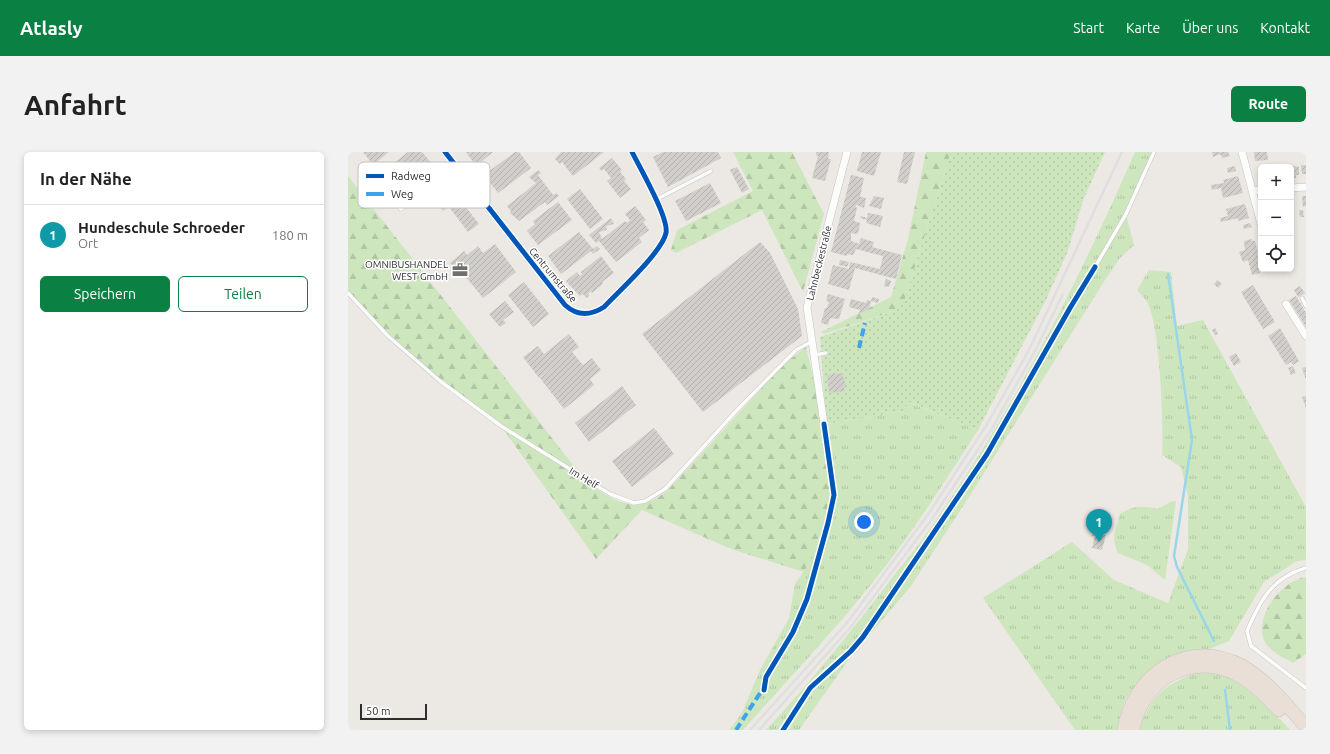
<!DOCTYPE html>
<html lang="de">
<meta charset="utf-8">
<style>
body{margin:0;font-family:Ubuntu,sans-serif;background:#f2f2f2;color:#222}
.controls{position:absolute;right:12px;top:12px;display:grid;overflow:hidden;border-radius:6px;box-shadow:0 2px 6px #0003}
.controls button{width:36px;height:36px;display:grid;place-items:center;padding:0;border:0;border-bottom:1px solid #e0e0e0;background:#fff;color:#222;font:20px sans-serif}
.scale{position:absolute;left:12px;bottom:10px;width:67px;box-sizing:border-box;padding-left:4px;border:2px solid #2e2e2e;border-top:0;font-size:11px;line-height:14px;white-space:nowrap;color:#2e2e2e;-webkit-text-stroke:3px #fff;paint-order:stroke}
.you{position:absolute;left:516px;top:370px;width:14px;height:14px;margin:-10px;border:3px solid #fff;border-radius:50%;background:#1a73e8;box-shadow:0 0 0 6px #1a73e833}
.badge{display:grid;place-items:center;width:26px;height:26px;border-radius:50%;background:#0b8043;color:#fff;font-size:13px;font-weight:700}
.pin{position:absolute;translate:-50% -33px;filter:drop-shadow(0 1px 2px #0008)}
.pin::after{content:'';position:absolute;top:21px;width:14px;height:12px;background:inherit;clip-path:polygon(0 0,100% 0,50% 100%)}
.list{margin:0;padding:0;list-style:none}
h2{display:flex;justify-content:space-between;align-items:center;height:52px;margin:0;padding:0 16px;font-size:17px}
h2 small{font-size:13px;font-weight:400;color:#767676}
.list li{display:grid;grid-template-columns:26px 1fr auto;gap:12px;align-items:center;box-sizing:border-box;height:60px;padding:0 16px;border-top:1px solid #e0e0e0}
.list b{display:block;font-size:15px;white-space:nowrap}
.list p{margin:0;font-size:13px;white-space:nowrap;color:#767676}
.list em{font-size:13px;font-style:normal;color:#767676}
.actions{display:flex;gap:8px;padding:12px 16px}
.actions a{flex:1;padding:9px 0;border:1px solid #0b8043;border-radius:6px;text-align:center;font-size:14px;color:#0b8043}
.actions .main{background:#0b8043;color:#fff}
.icon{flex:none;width:22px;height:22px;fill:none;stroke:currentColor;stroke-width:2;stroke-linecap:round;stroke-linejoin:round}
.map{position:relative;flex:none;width:958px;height:578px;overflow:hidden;border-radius:6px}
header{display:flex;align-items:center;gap:24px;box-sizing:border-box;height:56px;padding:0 20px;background:#0b8043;color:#fff}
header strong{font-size:19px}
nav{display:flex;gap:22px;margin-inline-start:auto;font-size:14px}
.intro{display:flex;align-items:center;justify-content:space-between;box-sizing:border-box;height:96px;padding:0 24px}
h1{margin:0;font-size:28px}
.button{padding:10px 18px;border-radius:6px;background:#0b8043;color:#fff;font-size:14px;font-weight:700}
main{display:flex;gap:24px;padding:0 24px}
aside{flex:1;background:#fff;border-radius:6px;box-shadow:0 2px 6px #0003}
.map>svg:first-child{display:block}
</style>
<header>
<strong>Atlasly</strong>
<nav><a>Start</a><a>Karte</a><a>Über uns</a><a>Kontakt</a></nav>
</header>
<div class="intro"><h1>Anfahrt</h1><a class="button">Route</a></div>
<main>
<aside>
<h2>In der Nähe<small></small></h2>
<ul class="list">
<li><span class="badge" style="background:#0f9aa8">1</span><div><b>Hundeschule Schroeder</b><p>Ort</p></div><em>180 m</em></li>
</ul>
<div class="actions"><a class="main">Speichern</a><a>Teilen</a></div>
</aside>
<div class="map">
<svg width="958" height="578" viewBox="0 0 958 578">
<defs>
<pattern id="grass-tufts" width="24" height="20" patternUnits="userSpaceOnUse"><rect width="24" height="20" fill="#cee6be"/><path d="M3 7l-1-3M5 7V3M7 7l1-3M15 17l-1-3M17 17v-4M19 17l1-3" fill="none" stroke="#b1c6a4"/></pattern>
<pattern id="forest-firs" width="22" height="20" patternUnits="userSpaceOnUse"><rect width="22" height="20" fill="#cee6be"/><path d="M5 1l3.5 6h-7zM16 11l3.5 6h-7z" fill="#b1c6a4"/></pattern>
<pattern id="park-dots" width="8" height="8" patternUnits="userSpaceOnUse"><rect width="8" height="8" fill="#cee6be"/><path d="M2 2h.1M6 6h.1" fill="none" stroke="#b1c6a4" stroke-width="1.8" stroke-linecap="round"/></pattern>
<pattern id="building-hatch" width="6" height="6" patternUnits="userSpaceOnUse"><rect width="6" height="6" fill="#d1cecb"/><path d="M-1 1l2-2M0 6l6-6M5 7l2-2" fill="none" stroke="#b4b1af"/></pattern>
</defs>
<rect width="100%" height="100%" fill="#ece8e4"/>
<g fill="url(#grass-tufts)">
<path d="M787,0H804L776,61L779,66L786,93L772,106L757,128L619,348L563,434L501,507L451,578H418C463,530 504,478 544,426C559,407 575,388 588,368C668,253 731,128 787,0Z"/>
<path d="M801,118L823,120L829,174L855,168L958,355V408L949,409L916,430L881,489L799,522L787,534L779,545L775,554L769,578H727L635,446L724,390L766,428L820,451L840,397V344L833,315L814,303C816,276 812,170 799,150C796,145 792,142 789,138Z"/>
<path d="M560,250L630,278C597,329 564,382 525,430C484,481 439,529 395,578H381L394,561L412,518L441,466L447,432L456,419L478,374L481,371L487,343L485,315L478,272L554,259Z"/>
<path d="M828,349L817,428L799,413L770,401C763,387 767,377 772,362C787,353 793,354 810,357L822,350Z"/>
<path d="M850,520C893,520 915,549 942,578H792C791,571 795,567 798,561C810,536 825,530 850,520Z"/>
</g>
<g fill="url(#forest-firs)">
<polygon points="385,0 444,0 476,62 455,140 414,58 328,101 323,98 329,78 405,39"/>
<polygon points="578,0 603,0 556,150 546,159 476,182 473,180 543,145 560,87"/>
<path d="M0,24L239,331C269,350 287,364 319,339L436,212L458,195C469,244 492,322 479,370C475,387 463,404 456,420L383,397L294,358L248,407L153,274L92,228L41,183L0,140Z"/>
<path d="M958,425V502L945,511C935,505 921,499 916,488C906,464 934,428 958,425Z"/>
</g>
<polygon fill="url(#park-dots)" points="603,0 757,0 736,46 719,101 698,148 630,278 561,250 554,259 478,272 472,185 546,159 556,150"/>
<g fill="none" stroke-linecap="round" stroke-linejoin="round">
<g stroke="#99d6ec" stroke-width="2.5">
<polyline points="820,122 844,288 826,404 829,415 866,489"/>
<polyline points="877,538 882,578"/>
</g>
</g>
<g fill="url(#building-hatch)">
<polygon points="15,0 41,0 25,13"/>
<polygon points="60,0 74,0 90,19 79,28 69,14 56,25 67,39 54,49 33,21"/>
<polygon points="118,0 145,0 128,14"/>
<polygon points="167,0 171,0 183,16 150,41 136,23"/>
<polygon points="213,0 256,0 225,24 214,10 212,12 207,7"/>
<polygon points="315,0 370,0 373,6 320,35 305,5"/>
<polygon points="468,0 481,0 480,7 483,7 477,29 464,26 470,4 468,3"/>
<polygon points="514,0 533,0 526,24 509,19"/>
<polygon points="556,0 567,0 559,32 549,30"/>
<polygon points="864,0 880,0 882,4 874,6 873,3 870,3 865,5"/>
<polygon points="906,0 919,0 920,8 907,9"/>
<polygon points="264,6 274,18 272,20 278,27 276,29 283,37 272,46 259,29 263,26 256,17 254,19 251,16"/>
<polygon points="953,13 958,13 958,22 954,22"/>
<polygon points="887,14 888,19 880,21 879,16"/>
<polygon points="947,14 951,15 951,23 948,23 948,26 943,27 943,15"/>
<polygon points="389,15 401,37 394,41 382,18"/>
<polygon points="190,18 193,21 190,23 205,43 208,41 211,44 199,53 197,50 171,69 162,61 163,59 159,54 188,31 181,25"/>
<polygon points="503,23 516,26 512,45 518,46 516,56 509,53 507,54 509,56 506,69 512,71 511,77 510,82 503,81 503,89 511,92 513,86 516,87 526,90 524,95 554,103 548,127 507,116 501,138 480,132 485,113 501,117 502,110 532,117 535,104 508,97 505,103 499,102 499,104 483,100"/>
<polygon points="890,24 895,41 875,46 873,36 864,38 863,33 876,31 875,28"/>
<polygon points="362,31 373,51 338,69 327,49"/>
<polygon points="232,37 255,67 242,77 219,47"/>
<polygon points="103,41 111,51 113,49 131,72 120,80 101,55 95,59 89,50 99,42 100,44"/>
<polygon points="526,44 536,46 533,57 521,54"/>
<polygon points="954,44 958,44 958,54 955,55"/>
<polygon points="210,50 224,68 190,93 179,79 187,72 185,69"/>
<polygon points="897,52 901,66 890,69 890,66 873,70 872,66 880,64 878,57"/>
<polygon points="287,54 298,68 295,70 301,78 291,86 294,90 268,110 251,89 248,91 241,83 263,66 266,72 258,74 259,78 251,80 254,87 277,69 279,71 282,68 277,62"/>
<polygon points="951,58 955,58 956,65 952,65"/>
<polygon points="520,61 535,64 532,75 518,71 519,68 512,66 513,64 519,66"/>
<polygon points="902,71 904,75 896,77 895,73"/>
<polygon points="231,80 245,97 249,94 252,97 245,102 243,99 213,122 200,104"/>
<polygon points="904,87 904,89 907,89 913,112 910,112 912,121 904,123 900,108 895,110 891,100 897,98 896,89"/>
<polygon points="412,90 422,101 450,157 454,184 355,260 294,182"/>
<polygon points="147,92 168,120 135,146 113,119 110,121 102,111 116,99 119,103 130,94 135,101"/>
<polygon points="253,104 266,121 254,130 255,132 244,141 243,139 240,142 241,144 238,146 235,142 232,144 218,129 229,120 232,124 234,122 233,120"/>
<polygon points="492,108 501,110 499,115 491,113"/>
<polygon points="538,127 543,129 541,135 536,134"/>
<polygon points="869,128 874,132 870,136 866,132"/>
<polygon points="176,130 201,162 185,175 160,143"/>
<polygon points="905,133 927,170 915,177 893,140"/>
<polygon points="952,134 957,141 950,145 946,138"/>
<polygon points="480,142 497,147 491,167 482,166 480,173 473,171 477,156 479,156 481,150 478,149"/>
<polygon points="948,144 958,161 958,175 941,148"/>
<polygon points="524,145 531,147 530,151 523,149"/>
<polygon points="503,147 518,151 519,148 523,149 521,157 511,162 512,158 501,155"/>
<polygon points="157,149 166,160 155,168 158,171 152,175 141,162"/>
<polygon points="867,176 870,182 867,183 864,178"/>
<polygon points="932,176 951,209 945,213 943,210 938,213 920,184"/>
<polygon points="221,182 231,195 224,200 235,213 244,206 253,218 242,227 246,233 216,257 192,226 209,213 191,226 175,205 190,194 196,202"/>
<polygon points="888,201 893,210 886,214 881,205"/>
<polygon points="945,214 948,221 943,223 940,216"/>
<polygon points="958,215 958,228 954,216"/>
<polygon points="494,221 498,234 496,235 497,239 481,241 479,223"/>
<polygon points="274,234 288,253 241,290 227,271"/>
<polygon points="958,244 958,256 954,245"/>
<polygon points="306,276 326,302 284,335 264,309"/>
<polygon points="745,381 758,383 754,398 744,396 747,384 744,384"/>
</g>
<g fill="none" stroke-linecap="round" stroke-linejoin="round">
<defs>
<g id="service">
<polyline points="39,42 53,57 108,15"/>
<polyline points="309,47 363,19"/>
<polyline points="747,115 778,62 806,0"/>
<polyline points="0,141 40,184 92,229 153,274 262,342 286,351 297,349 317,337 388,259 448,198 463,190"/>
<polyline points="954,146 958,154"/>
<polyline points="466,203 478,201"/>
<path d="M958,416C924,425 912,449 899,479L903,494L958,536"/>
</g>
<g id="minor">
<path d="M97,0L217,153C229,164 242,164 256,155C271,139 314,100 318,81C321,66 292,16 284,0"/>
<polyline points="894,0 913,72"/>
<polyline points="943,36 958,35"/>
<polyline points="905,39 913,38"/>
<polyline points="938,152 958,184"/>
<polyline points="476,272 459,155 499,0"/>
</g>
<g id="motorway">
<path d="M776,578C785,522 840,485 894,514C919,528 939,553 958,575"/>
<path d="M785,578C793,529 842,499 888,522C905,530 918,545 931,558"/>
</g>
</defs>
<use href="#service" stroke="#c5c4c5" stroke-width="4.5"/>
<use href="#minor" stroke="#c5c4c5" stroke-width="8"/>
<use href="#motorway" stroke="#c6c5c4" stroke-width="14"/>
<use href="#service" stroke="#fcfcfb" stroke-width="3.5"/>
<use href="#minor" stroke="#fcfcfb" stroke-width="7"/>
<use href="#motorway" stroke="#eadfd6" stroke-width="13"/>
<g stroke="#dfdfe1" stroke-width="2.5">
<polyline points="402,578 498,472 579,364 638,274 681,198 774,0"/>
<polyline points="411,578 502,476 584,367 643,278 686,201 715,142"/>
</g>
<g stroke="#3ea3eb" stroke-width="4" stroke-dasharray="8 4" stroke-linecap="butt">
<polyline points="511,196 517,171"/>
<polyline points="388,578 416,535"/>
</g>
<defs>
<g id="cycleway">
<path d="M97,0L217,153C229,164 242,164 256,155C271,139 314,100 318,81C321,66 292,16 284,0"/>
<polyline points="416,538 418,525 445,480 459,447 480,371 486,343 476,272"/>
<polyline points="435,578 462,536 503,499 515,485 639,302 722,156 747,115"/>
</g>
</defs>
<use href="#cycleway" stroke="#fff" stroke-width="8"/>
<use href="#cycleway" stroke="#0057b8" stroke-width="5"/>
</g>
<defs>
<symbol id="office-bare" viewBox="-9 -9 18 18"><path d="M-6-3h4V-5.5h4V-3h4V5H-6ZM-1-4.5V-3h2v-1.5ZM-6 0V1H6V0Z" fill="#706f6e" stroke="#fff" stroke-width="2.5" paint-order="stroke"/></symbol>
</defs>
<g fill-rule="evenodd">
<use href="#office-bare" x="101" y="107" width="22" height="22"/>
</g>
<g text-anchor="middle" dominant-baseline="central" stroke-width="3" stroke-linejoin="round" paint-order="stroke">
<g font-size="10" fill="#2e2e2e" stroke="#fff">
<text transform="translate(471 111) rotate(-76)">Lahnbeckestraße</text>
<text transform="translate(205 123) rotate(50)">Centrumstraße</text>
<text transform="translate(236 326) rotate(31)">Im Helf</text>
</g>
<g font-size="10" fill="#2e2e2e" stroke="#fff" text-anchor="end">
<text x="100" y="112">OMNIBUSHANDEL<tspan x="100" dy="12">WEST GmbH</tspan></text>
</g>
</g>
<rect x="10" y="10" width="132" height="46" rx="6" fill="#fff" stroke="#c0c0c0" stroke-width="1"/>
<rect x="18" y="22" width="18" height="4" fill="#0057b8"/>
<rect x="18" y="40" width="18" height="4" fill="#3ea3eb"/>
<g font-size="11" fill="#2e2e2e">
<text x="43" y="28">Radweg</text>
<text x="43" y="46">Weg</text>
</g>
</svg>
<div class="controls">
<button>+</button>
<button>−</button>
<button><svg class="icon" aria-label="locate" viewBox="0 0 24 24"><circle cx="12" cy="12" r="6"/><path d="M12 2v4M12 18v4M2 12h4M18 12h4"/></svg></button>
</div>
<div class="scale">50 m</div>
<div class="you"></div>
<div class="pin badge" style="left:751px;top:390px;background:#0f9aa8">1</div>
</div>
</main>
